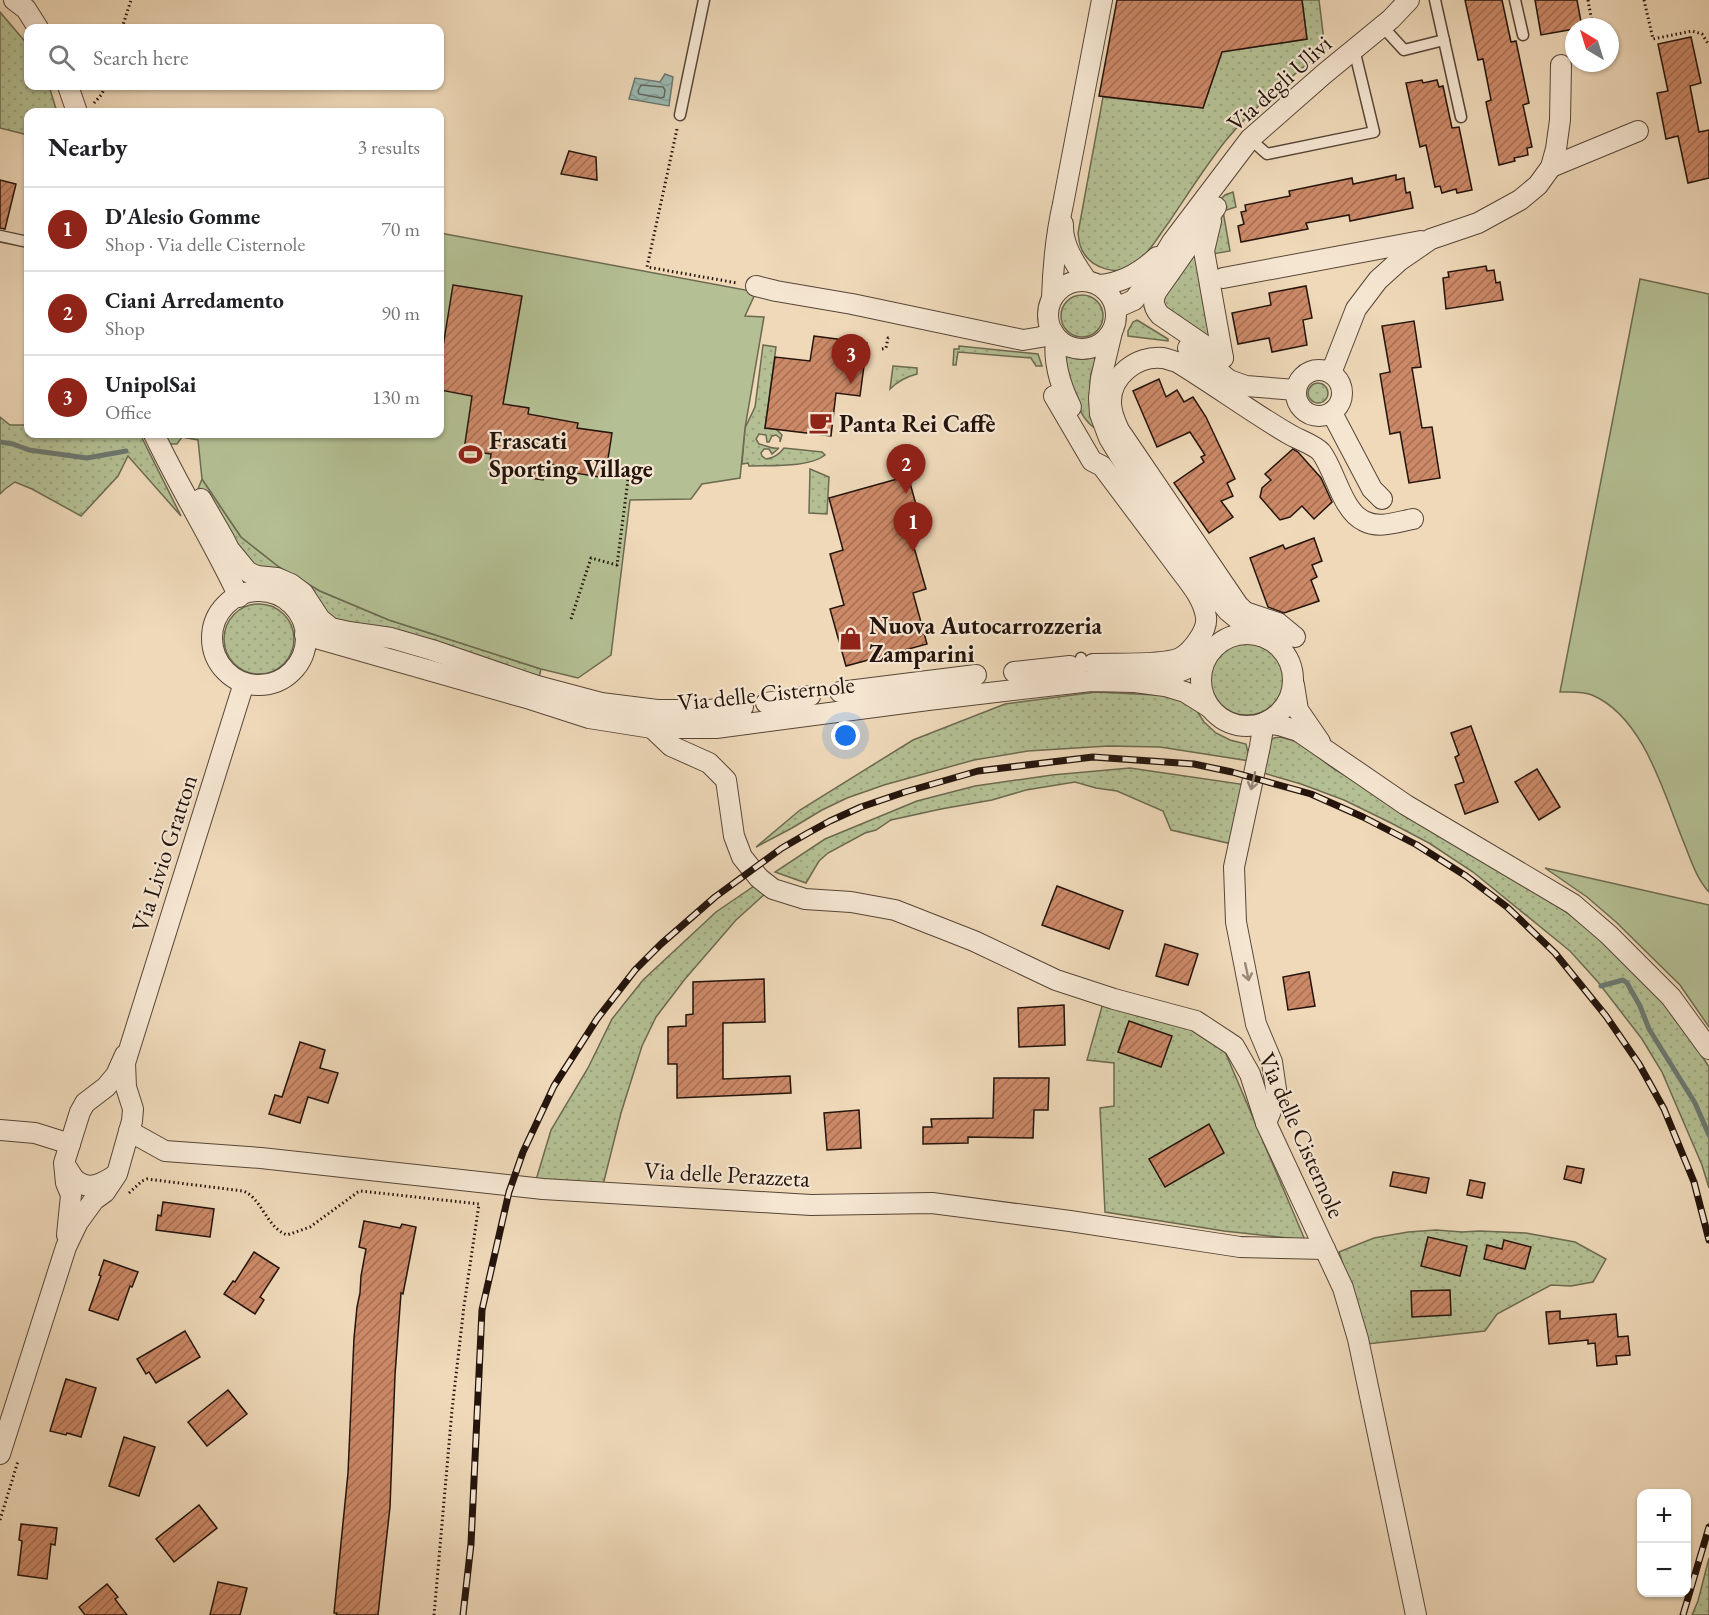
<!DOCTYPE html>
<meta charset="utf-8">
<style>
body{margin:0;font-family:"EB Garamond",serif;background:#f2f2f2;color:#202124}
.controls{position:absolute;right:18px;bottom:18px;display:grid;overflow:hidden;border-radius:12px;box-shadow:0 2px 4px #0004}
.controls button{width:54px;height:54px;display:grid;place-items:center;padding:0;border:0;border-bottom:2px solid #e0e0e0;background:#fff;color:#202124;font:30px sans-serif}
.compass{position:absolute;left:1565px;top:18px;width:54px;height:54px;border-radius:50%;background:#fff;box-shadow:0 2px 4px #0004;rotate:322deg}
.you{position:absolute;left:846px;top:736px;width:21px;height:21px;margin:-15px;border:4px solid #fff;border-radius:50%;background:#1a73e8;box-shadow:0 0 0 9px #1a73e833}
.badge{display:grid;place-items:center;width:39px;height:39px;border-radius:50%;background:#8f2418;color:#fff;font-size:20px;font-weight:700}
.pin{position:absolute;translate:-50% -50px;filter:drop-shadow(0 2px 3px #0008)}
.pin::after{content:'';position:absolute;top:32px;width:21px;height:18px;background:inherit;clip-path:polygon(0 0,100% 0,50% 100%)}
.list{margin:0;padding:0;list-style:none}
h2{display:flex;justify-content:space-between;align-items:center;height:78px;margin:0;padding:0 24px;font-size:26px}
h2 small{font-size:20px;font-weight:400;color:#757577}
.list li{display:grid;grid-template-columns:39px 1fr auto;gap:18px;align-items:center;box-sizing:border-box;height:84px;padding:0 24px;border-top:2px solid #e0e0e0}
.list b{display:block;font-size:22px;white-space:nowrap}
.list p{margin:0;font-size:20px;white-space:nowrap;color:#757577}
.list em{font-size:20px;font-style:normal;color:#757577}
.icon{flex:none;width:33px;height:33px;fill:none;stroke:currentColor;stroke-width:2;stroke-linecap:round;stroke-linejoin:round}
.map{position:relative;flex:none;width:1709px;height:1615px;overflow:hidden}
.search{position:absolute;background:#fff;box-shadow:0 2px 4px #0004;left:24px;top:24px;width:420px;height:66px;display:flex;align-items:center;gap:15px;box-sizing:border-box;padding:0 21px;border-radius:12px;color:#757577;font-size:22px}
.panel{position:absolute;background:#fff;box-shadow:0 2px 4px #0004;left:24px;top:108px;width:420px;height:330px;border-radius:12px}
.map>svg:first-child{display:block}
</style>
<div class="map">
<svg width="1709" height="1615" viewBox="0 0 1709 1615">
<defs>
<pattern id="grass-dots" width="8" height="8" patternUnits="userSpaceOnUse" patternTransform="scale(1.5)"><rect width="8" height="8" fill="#b4c094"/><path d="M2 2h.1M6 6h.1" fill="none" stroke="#9ba47e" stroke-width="1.8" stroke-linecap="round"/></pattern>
<pattern id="water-waves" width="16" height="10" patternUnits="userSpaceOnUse" patternTransform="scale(1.5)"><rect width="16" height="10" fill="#9abab2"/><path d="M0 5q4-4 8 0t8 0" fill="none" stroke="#859f98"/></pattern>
<pattern id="building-hatch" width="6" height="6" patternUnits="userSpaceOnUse" patternTransform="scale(1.5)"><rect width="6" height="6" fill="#cc8968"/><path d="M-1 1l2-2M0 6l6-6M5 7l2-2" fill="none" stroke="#a56f54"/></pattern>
</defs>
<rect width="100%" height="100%" fill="#efd9b9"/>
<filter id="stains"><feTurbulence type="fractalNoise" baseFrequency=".00333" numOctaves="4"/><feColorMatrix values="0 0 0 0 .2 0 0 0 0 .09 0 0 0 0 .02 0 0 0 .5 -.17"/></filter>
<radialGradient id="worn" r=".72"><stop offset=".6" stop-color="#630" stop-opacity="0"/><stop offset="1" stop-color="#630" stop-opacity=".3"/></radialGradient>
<g fill="url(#grass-dots)" stroke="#6c6a50" stroke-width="1.5">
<path d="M1302,0H1319L1325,49C1292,77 1255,105 1227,139C1206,165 1188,194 1169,222C1157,238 1148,256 1130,267C1116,275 1094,268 1085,255C1080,249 1079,241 1078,233L1103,97L1203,108L1231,24L1242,49L1307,39Z"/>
<polygon points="0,12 28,45 28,86 49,86 57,112 28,112 28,135 0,128"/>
<polygon points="1233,192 1236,207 1223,211 1230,251 1206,255 1223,358 1160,315 1154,296 1221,199 1225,195"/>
<circle cx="1082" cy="316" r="21"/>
<polygon points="1137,320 1168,339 1168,341 1128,336 1128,331 1133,322"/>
<path d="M763,345L776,347L765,428L776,429L782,435L780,442V438L776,435L772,436L769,442H767L766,435L759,434L756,439L759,444C766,445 773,450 779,448L772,454L769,449H764L761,453L762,456L766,459C774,458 779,455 784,448L822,452L825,455C809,468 770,465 749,466L748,463L742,464L745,428L755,407Z"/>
<polygon points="959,346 1038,354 1042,366 1036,366 1031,358 958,352 956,365 953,365 954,349 959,349"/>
<path d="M1064,352L1092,356L1096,360L1091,374L1090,388L1095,428C1075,416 1068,374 1064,352Z"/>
<path d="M893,366L917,368V374C905,377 898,381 890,389Z"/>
<circle cx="1318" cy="393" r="10"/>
<polygon points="0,417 10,425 28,425 28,434 140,434 181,516 128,456 118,476 81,516 32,489 15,482 5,489 0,494"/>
<polygon points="810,469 829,477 827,514 809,513"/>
<polygon points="202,479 241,537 279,567 320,591 389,620 541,669 537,686 349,632 312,606 262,575 201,499 198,489"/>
<circle cx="259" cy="639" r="35"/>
<circle cx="1247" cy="678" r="37"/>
<polygon points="1096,692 1176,696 1195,708 1204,722 1216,733 1230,740 1246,744 1250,761 1160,747 1108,746 1028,751 974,760 884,785 847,798 822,810 792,828 756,847 800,810 913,740 1005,704"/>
<polygon points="1280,737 1299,742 1334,769 1386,799 1562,909 1589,929 1609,947 1667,1006 1684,1028 1709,1067 1709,1188 1702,1165 1662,1072 1642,1039 1598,982 1570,951 1473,872 1429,843 1391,823 1344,800 1301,784 1260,772 1270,741 1274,738"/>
<polygon points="1130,768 1247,785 1232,844 1171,830 1163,811 1117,791 1096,788 1075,782 1026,790 992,800 941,809 891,820 876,830 865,833 828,853 819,861 806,883 775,872 825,839 917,801 975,786 1052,775"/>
<polygon points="760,882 767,892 736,920 685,979 656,1017 642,1046 621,1113 603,1185 536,1180 551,1130 588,1068 612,1019 643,980 716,912"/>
<polygon points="1103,1003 1197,1029 1223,1047 1305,1240 1224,1231 1105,1212 1100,1108 1114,1106 1114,1063 1087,1060"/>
<polygon points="1436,1230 1462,1232 1480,1231 1526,1233 1575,1242 1606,1259 1593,1282 1571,1286 1551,1285 1497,1314 1485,1331 1367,1344 1339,1252 1374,1238 1408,1232"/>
<polygon points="1709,1558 1709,1615 1692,1615 1698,1601"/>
</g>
<g fill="#b4c094" stroke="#6c6a50" stroke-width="1.5">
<polygon points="440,233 756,292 745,316 764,317 745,428 740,478 702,484 691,499 630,500 611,655 578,678 541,669 389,620 320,591 279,567 241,537 202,479 198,440 182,437 177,444 169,444 163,434 440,434"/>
<path d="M1640,279L1709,294V892C1696,878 1691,860 1684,843C1664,794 1644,717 1592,695C1583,691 1569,692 1560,692Z"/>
<polygon points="1545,868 1709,905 1709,1027 1680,985 1616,922 1587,897"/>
</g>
<polygon fill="url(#water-waves)" stroke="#6b7870" stroke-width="1.5" points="665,74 673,77 669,106 629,99 635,78 660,82"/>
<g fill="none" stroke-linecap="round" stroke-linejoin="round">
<polygon stroke="#5f675f" stroke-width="1.5" points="641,85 663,87 665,90 664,97 661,98 639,94 638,91"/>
<g stroke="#6b7870" stroke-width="5">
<polyline points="0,442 13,444 29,450 87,458 126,451"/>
<polyline points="1601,986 1623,980 1627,983 1640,1006 1649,1029 1695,1103 1709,1135"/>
</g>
</g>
<g fill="url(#building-hatch)" stroke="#24140c" stroke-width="1.5">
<polygon points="1117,0 1302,0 1307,39 1222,52 1203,108 1099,96"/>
<polygon points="1465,0 1502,0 1511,42 1516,41 1529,103 1523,105 1532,147 1527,148 1528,155 1514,158 1515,161 1499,165 1486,102 1491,100 1483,59 1478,60"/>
<polygon points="1535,0 1577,0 1582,27 1574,27 1574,29 1541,35"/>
<polygon points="1691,37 1701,83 1690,86 1699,132 1709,130 1709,178 1688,183 1678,136 1666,139 1657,93 1668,91 1658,44"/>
<polygon points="1422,80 1423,83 1437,80 1439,87 1443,86 1452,128 1459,127 1472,190 1457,193 1456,189 1442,193 1440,186 1435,187 1426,145 1420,147 1406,83"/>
<polygon points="569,151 596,157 597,180 561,174"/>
<polygon points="1396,175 1396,180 1404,178 1406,193 1410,192 1413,208 1350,221 1349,215 1306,223 1308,229 1241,242 1238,226 1244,224 1241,212 1246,211 1245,205 1290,196 1289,191 1352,178 1353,184"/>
<polygon points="0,180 16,184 5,229 0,228"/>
<polygon points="1486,266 1487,271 1494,270 1496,283 1500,282 1503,300 1446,309 1443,278 1449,277 1448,272"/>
<polygon points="453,285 522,296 503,404 529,408 528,414 578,423 577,428 612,433 605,478 575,473 576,468 546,464 543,480 489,472 491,454 464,450 472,396 440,390 440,365"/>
<polygon points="1306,286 1312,318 1303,320 1307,345 1272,352 1269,338 1238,344 1232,313 1271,305 1269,293"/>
<polygon points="1414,321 1421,367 1412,368 1422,428 1432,427 1440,478 1409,483 1400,432 1390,434 1380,374 1390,372 1382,326"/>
<polygon points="814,336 867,343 860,396 836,393 831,436 765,428 775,357 810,361"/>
<polygon points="1159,379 1166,397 1177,390 1184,402 1193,397 1206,417 1235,479 1227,483 1233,496 1221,501 1233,517 1209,533 1174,483 1204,462 1201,457 1205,455 1190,432 1157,447 1133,391"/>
<polygon points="1293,449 1298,452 1321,478 1332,502 1314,519 1302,506 1290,517 1280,520 1260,497 1262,488 1271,480 1265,474"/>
<polygon points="908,476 924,533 911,537 926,589 913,593 927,644 846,666 830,609 844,605 830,554 843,550 829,498"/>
<polygon points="1314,538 1322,561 1312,565 1317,577 1311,580 1319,601 1284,613 1268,607 1250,558 1283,545 1285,549"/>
<polygon points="1471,726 1498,802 1465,814 1455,785 1464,782 1455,757 1459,755 1451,733"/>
<polygon points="1537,769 1560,807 1539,820 1515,782"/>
<polygon points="1057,886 1123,911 1109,949 1042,925"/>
<polygon points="1165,944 1198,954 1188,985 1156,976"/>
<polygon points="1309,972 1315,1006 1288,1010 1283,977"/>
<polygon points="764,979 765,1022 723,1023 723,1079 790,1076 791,1093 677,1098 677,1064 668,1064 668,1027 686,1026 686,1015 693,1014 693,982"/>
<polygon points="1064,1005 1065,1045 1019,1047 1018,1008"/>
<polygon points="1129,1021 1172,1036 1161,1067 1118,1052"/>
<polygon points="300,1042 325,1050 320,1068 338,1073 328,1103 308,1097 300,1123 269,1114 275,1095 282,1097"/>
<polygon points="994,1078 1049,1078 1048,1110 1034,1110 1033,1138 968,1137 968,1143 923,1144 923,1127 932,1127 931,1119 993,1118"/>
<polygon points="859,1110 861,1148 827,1150 824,1113"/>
<polygon points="1209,1124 1224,1153 1165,1187 1149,1159"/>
<polygon points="1567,1166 1584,1169 1581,1183 1564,1179"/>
<polygon points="1393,1172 1429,1178 1426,1193 1390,1186"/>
<polygon points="1470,1180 1485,1183 1482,1198 1467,1195"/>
<polygon points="163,1202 214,1209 210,1237 156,1230 158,1215 161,1216"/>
<polygon points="364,1221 400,1228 402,1224 416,1227 403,1294 401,1293 395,1375 390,1507 378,1615 336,1615 337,1613 334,1613 348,1473 354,1338 357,1307 360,1293 361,1276 366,1249 359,1247"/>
<polygon points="1428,1237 1467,1246 1460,1276 1421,1266"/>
<polygon points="1504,1240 1531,1247 1525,1269 1484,1259 1487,1245 1502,1249"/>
<polygon points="254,1252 279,1268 260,1297 264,1300 255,1314 224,1294 233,1281 235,1282"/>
<polygon points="104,1260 138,1272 132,1287 130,1286 118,1320 89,1310 101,1276 99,1275"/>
<polygon points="1450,1290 1451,1315 1412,1317 1411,1291"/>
<polygon points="1560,1311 1560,1319 1616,1314 1618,1337 1628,1336 1630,1355 1616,1356 1617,1364 1597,1366 1595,1343 1588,1344 1588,1340 1549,1344 1546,1312"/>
<polygon points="185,1331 200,1357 156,1383 149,1372 146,1374 137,1359"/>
<polygon points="66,1379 96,1388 81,1437 67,1433 66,1435 50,1431"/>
<polygon points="228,1390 247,1414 207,1446 188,1422"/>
<polygon points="124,1437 155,1447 139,1496 109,1486"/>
<polygon points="199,1505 217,1528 174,1562 156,1539"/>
<polygon points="21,1524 57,1528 55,1545 51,1544 47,1579 18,1575 22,1541 19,1540"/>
<polygon points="218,1582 247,1588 240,1615 210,1615"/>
<polygon points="107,1584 118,1597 115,1599 127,1615 85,1615 79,1607"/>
</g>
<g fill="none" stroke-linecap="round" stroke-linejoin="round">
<defs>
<g id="lane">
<polyline points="1435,0 1461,117"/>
<polyline points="1515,0 1523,35"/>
<polyline points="1382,26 1404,50 1444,40"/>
<polyline points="680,115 704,0"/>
<polyline points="1250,139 1267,154 1374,132 1354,49"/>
<polyline points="0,236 28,242"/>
<polyline points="1081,682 1081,658"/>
</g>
<g id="street">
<polyline points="14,0 26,9 38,28"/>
<polyline points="68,86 77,112"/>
<polyline points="1551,167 1638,131"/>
<path d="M1216,207L1157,291C1152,300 1153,307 1160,315L1223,358"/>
<polyline points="1211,221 1204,251 1223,358"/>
<path d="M1063,224C1062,245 1075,264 1087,281"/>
<polyline points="1223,278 1421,241"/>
<circle cx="1082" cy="315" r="34"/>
<path d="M1100,285C1122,283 1141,272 1157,257"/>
<polyline points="756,286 776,291 852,304 1023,340 1041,337 1053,332"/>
<path d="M1052,298C1053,266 1056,235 1063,204L1102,0"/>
<polyline points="1116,308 1134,300 1151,277 1172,242 1250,139 1324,74 1391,19 1409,0"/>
<polyline points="1112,332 1101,378 1099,398 1100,414 1109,438 1147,500 1203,581 1228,611 1245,625 1268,639"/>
<path d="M1056,338C1053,362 1060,385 1071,407"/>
<polyline points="1188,348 1229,380 1246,386 1296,390"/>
<circle cx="1319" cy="393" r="23"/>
<polyline points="1331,373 1356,309 1378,280 1399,261 1431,239 1478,223 1520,200 1538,185 1551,167 1556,149 1560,120 1561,65"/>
<path d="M1054,396L1092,461L1102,466C1126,498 1150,530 1174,562C1186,579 1203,596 1206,617C1208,630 1192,652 1180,658C1162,666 1115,663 1093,664"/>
<polyline points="1333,411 1333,415 1372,489 1382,499"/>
<path d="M154,434C180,489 213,541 239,597"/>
<polyline points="201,499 224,539 229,549 248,572 257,576 277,578 291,584 303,593 320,619 331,628 349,632 391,638 432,650 537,686 601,703 657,710 708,710 743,707"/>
<circle cx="259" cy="638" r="47"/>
<circle cx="1247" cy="680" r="46"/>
<polyline points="305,635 530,699 589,718 652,728 716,728 928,700 1091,681 1135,682 1165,686 1185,692 1209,707"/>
<path d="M1295,637L1278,623L1245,612L1238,605L1119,430C1115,421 1111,413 1111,403C1110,376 1137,355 1163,358C1168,359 1173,361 1177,362C1215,385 1251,412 1289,434C1297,439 1315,445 1321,452C1335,470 1342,511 1364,521C1379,529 1397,522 1413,519"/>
<polyline points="1014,672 1070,666"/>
<path d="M1150,679C1171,675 1188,671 1205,657"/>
<polyline points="1294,685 1298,710 1320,742"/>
<polyline points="840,692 976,675"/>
<polyline points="766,703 810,696"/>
<polyline points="1264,723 1279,725 1298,731 1406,805 1573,904 1609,935 1671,997 1709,1049"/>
<polyline points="1264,723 1260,746 1234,867 1236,922 1256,1024 1272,1062 1277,1096 1266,1123"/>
<polyline points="652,728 671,746 709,763 726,780 734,836 742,857 759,878 773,889 805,899 851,902 895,910 974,941 1056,980 1114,999 1196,1021 1234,1046 1250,1074 1266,1123 1343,1288 1358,1339 1416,1615"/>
<polyline points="0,1130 35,1133 70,1144"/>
<polyline points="129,1131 165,1151 261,1158 543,1189 811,1205 932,1203 1070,1221 1240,1247 1325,1249"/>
<path d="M65,1165C69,1170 72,1178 77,1181C89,1191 103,1183 114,1176"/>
<polyline points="67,1235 71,1195 66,1183 64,1163 80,1112 85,1103 106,1087 116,1075 125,1055"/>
<polyline points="0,1454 66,1247 78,1222 94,1200 105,1192 117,1174 132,1121 133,1109 126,1087 125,1063 244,683"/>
</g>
</defs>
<use href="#lane" stroke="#574537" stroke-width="13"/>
<use href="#street" stroke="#574537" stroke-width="22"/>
<g stroke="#24140c" stroke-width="3" stroke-dasharray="1.5 3" stroke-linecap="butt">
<polyline points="1588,0 1592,22 1592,27"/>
<polyline points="1644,0 1653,39 1692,31 1702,34 1709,45"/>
<polyline points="122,28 131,0"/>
<polyline points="94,103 102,94 105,86"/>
<polyline points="677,129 647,267 737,283"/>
<polyline points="882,349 886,348 888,338 890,338"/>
<polyline points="571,619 591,558 617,565 629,472"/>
<path d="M129,1193L142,1181L147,1179L243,1191C262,1198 266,1227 287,1235L310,1227L358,1192L361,1191L479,1204L464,1306L452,1410L434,1615"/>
<polyline points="0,1520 18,1461"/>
</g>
<use href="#lane" stroke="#f5e6d2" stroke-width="10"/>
<use href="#street" stroke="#f5e6d2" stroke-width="20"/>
<defs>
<g id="rail">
<polyline points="463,1615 471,1544 482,1310 509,1192 523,1152 554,1086 597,1019 635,970 661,944 715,897 782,848 808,833 830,821 861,807 905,792 978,771 1093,757 1194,764 1232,772 1311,794 1363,817 1417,845 1466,876 1507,907 1555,953 1606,1016 1639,1064 1664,1109 1694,1182 1709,1240"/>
<polyline points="1683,1615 1709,1527"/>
</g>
</defs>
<use href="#rail" stroke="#24140c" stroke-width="7"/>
<use href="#rail" stroke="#f5e6d2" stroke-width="4.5" stroke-dasharray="14" stroke-linecap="butt"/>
</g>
<defs><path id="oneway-shaft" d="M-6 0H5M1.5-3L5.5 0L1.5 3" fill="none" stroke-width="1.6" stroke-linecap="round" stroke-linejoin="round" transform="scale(1.5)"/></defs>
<g stroke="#978879">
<use href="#oneway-shaft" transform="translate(1253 781) rotate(103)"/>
<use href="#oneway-shaft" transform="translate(1247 972) rotate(78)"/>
</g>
<defs>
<symbol id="cafe-bare" viewBox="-9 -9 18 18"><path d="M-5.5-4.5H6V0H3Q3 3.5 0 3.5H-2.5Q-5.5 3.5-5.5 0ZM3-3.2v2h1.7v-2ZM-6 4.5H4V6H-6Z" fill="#8f2418" stroke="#f5e6d2" stroke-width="2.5" paint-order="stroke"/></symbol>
<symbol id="stadium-bare" viewBox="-9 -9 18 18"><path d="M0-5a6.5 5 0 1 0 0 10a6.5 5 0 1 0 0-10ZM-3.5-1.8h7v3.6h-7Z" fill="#8f2418" stroke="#f5e6d2" stroke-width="2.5" paint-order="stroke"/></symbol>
<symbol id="shop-bare" viewBox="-9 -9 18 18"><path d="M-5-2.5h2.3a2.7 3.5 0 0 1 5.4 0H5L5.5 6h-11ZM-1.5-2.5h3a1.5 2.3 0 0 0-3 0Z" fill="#8f2418" stroke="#f5e6d2" stroke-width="2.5" paint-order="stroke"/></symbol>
</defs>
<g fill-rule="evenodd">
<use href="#cafe-bare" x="804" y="406" width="33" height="33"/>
<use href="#stadium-bare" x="454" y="438" width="33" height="33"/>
<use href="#shop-bare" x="834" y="622" width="33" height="33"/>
</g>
<g text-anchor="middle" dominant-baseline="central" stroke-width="4.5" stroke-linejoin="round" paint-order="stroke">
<g font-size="24" fill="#24140c" stroke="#f5e6d2">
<text transform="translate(1279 83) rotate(-42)">Via degli Ulivi</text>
<text transform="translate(766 693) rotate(-6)">Via delle Cisternole</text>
<text transform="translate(164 853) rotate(-72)">Via Livio Gratton</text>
<text transform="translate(1302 1135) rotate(66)">Via delle Cisternole</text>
<text transform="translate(727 1174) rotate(3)">Via delle Perazzeta</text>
</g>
<g font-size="24" font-weight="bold" fill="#24140c" stroke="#f5e6d2" text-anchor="start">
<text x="839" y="423">Panta Rei Caffè</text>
<text x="489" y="440">Frascati<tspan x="489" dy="28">Sporting Village</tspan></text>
<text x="869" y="625">Nuova Autocarrozzeria<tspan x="869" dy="28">Zamparini</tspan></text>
</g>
</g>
<rect width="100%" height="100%" filter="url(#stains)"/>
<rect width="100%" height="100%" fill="url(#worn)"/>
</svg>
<div class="controls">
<button>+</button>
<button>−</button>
</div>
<svg class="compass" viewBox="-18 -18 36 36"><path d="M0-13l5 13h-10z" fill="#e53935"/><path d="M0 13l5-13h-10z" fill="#757577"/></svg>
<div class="you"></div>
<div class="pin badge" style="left:913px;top:552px">1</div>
<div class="pin badge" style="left:906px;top:494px">2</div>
<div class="pin badge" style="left:851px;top:384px">3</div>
<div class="search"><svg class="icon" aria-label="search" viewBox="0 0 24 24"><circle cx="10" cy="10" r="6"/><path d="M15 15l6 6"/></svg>Search here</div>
<section class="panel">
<h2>Nearby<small>3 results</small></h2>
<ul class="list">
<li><span class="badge">1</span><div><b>D'Alesio Gomme</b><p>Shop · Via delle Cisternole</p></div><em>70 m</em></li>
<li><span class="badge">2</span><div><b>Ciani Arredamento</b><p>Shop</p></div><em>90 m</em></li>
<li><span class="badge">3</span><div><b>UnipolSai</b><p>Office</p></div><em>130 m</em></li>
</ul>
</section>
</div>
